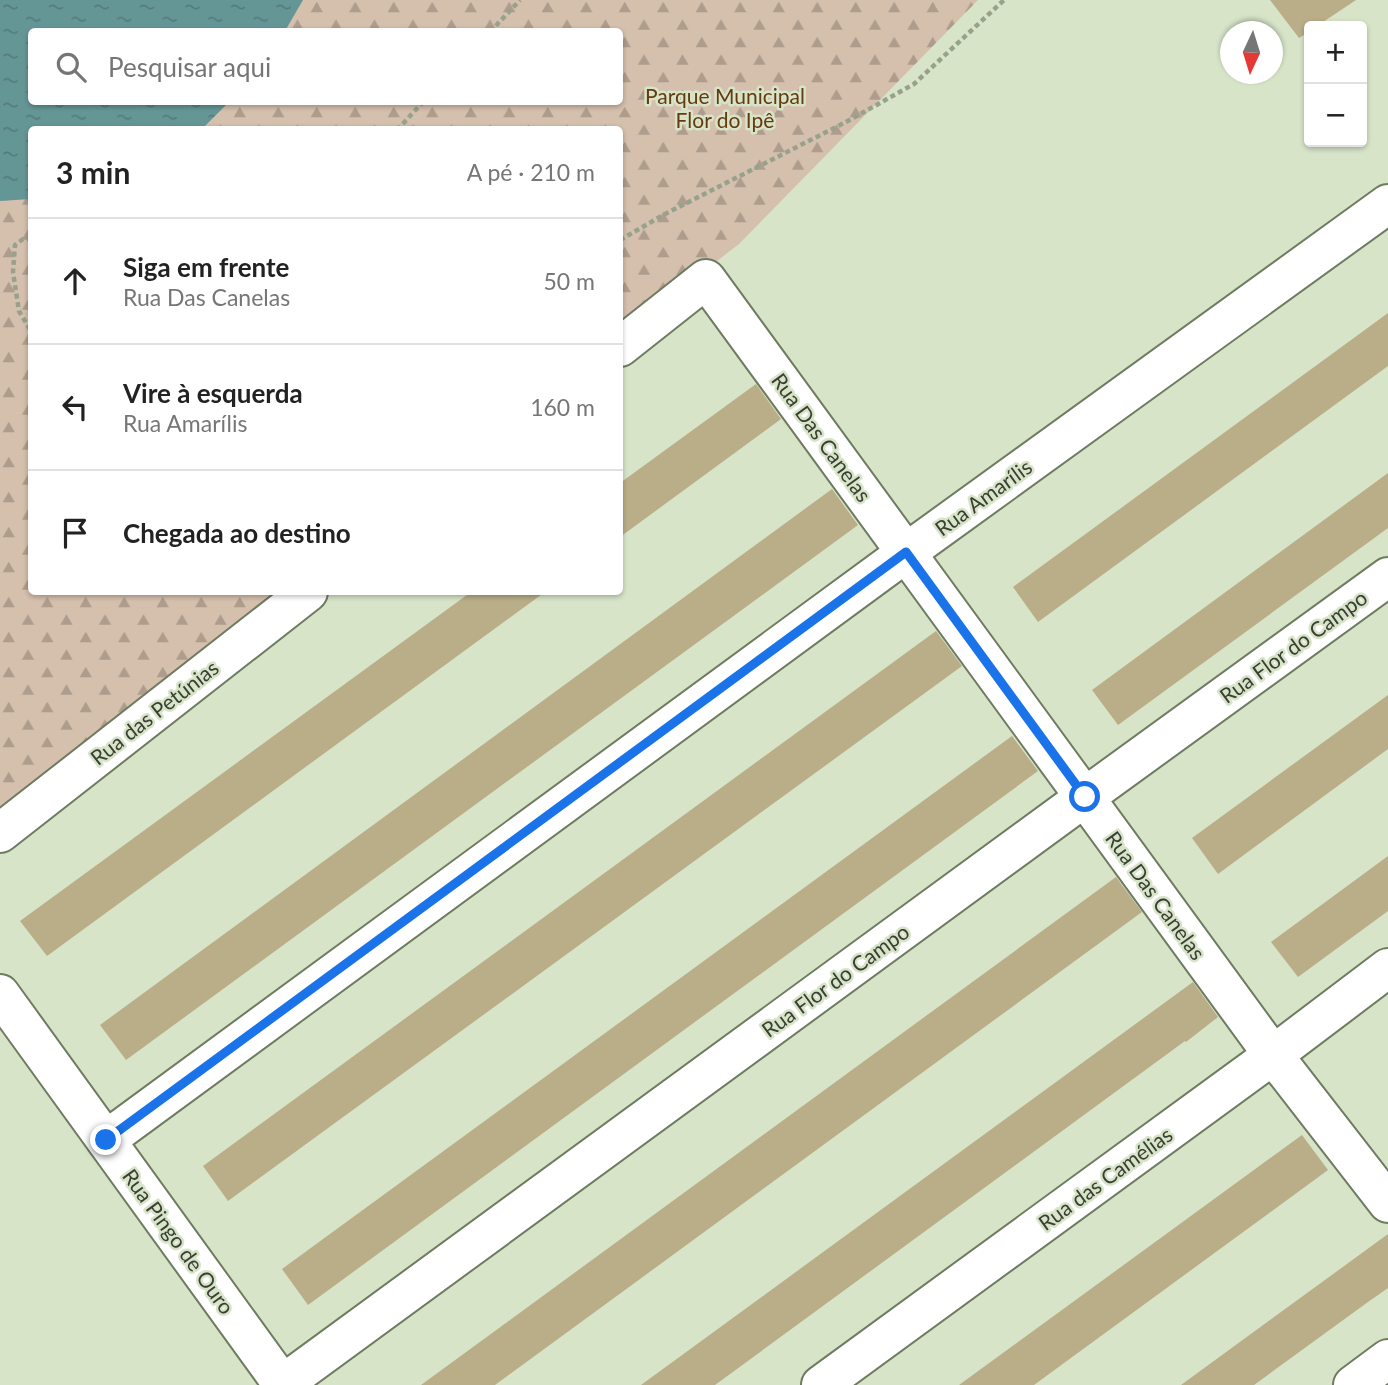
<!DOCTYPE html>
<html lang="pt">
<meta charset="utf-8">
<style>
body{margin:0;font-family:Lato,sans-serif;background:#f2f2f2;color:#222}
.controls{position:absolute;right:21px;top:21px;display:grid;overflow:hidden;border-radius:7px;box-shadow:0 2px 5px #0004}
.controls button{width:63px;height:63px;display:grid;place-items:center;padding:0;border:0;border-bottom:2px solid #e0e0e0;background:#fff;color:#222;font:35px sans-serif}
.compass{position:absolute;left:1220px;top:21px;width:63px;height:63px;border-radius:50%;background:#fff;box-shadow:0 2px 5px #0004;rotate:184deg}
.stop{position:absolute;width:21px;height:21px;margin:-16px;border:5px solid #1a73e8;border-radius:50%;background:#fff}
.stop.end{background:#1a73e8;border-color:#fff;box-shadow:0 2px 7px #0008}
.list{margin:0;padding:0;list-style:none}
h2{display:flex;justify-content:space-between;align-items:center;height:91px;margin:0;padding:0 28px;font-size:30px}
h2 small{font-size:23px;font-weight:400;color:#767676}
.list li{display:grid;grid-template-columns:46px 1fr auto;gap:21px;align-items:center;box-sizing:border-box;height:126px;padding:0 28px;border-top:2px solid #e0e0e0}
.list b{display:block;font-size:26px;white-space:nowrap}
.list p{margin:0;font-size:23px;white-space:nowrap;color:#767676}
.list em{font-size:23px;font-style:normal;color:#767676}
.icon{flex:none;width:38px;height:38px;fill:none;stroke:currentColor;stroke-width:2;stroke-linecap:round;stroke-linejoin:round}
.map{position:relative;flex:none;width:1388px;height:1385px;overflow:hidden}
.search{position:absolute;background:#fff;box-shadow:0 2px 5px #0004;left:28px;top:28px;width:595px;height:77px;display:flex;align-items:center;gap:18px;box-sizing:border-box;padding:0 24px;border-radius:7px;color:#767676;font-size:26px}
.panel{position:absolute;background:#fff;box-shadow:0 2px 5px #0004;left:28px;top:126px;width:595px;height:469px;border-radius:7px}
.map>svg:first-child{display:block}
</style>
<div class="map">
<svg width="1388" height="1385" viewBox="0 0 1388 1385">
<defs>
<pattern id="forest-firs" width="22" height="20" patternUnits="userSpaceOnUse" patternTransform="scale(1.75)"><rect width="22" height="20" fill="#d5bfad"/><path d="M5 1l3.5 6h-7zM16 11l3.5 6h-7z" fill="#ae9d8d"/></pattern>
<pattern id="water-ripples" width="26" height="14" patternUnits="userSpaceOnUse" patternTransform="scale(1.75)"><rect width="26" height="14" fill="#659696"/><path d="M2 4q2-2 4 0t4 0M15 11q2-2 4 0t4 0" fill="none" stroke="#547c7b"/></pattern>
</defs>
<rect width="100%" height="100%" fill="#d7e4c8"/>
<path fill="url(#forest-firs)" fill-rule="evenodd" d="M0,0H978L739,244L620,336V130H32V592H287L0,812ZM32,32H620V102H32Z"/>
<polygon fill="url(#water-ripples)" points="0,0 303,0 285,31 32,32 32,102 229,102 202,129 32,130 31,199 0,201"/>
<g fill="#b9ae88">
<polygon points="1270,0 1356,0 1317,26 1309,26 1309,32 1299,38"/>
<polygon points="1388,313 1388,366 1038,622 1013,587"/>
<polygon points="756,384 781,419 620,537 620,483"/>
<polygon points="1388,473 1388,528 1118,725 1092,690"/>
<polygon points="832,489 858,525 126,1060 100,1025"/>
<polygon points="471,592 545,592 47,956 20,921"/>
<polygon points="936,631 962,666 228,1201 203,1166"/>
<polygon points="1388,695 1388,749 1218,874 1192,838"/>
<polygon points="1012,736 1038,771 308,1305 282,1269"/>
<polygon points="1388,856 1388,911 1298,977 1271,942"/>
<polygon points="1116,877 1142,912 495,1385 421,1385"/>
<polygon points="1193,982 1218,1017 1186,1042 1185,1041 715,1385 641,1385"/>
<polygon points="1302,1135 1328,1170 1034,1385 959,1385"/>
<polygon points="1388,1234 1388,1288 1368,1302 1254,1385 1181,1385"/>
</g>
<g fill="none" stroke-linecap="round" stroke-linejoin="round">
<defs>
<g id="minor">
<polyline points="620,347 706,279 1273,1055 1388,1203"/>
<polyline points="0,833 308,592"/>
<polyline points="0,994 283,1385"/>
<polyline points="106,1140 907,552 1388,204"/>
<polyline points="283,1384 1085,797 1388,577"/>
<polyline points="821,1385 1273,1055 1388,968"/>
<polyline points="1353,1385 1388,1359"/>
</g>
</defs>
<use href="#minor" stroke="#6f7b61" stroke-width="42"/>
<g stroke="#97a18b" stroke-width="4.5" stroke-dasharray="5 3.5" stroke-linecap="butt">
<polyline points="490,32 520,0"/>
<polyline points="397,130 423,102"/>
<polyline points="32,239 23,239 15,245 13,272 19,311 32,333"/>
<polyline points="620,240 665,214 846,122 914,84 1004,0"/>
</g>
<use href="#minor" stroke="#fff" stroke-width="38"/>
</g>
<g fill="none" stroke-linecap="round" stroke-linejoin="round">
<polyline stroke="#1a73e8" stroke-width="9" points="106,1140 906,552 1085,797"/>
</g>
<g text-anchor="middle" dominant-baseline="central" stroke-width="5" stroke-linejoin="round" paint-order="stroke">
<g font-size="21" fill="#663a10" stroke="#d7e4c8">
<text x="725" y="95">Parque Municipal<tspan x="725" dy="24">Flor do Ipê</tspan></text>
</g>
<g font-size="21" fill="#393f33" stroke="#d7e4c8">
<text transform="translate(822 437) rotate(54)">Rua Das Canelas</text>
<text transform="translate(983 497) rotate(-36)">Rua Amarílis</text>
<text transform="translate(1293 646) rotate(-36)">Rua Flor do Campo</text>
<text transform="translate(154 712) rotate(-38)">Rua das Petúnias</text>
<text transform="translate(1156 895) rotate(54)">Rua Das Canelas</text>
<text transform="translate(835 980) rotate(-36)">Rua Flor do Campo</text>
<text transform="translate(1105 1178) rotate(-36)">Rua das Camélias</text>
<text transform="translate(179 1241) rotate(54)">Rua Pingo de Ouro</text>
</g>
</g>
</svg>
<div class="controls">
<button>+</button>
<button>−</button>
</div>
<svg class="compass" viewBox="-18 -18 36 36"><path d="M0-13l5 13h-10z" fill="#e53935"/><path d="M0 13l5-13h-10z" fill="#767676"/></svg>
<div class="stop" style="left:1085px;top:797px"></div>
<div class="stop end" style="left:106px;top:1140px"></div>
<div class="search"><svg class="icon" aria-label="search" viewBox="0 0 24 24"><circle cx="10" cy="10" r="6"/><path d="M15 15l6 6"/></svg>Pesquisar aqui</div>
<section class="panel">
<h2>3 min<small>A pé · 210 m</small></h2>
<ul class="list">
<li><svg class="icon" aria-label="ahead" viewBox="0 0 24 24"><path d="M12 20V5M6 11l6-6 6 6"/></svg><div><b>Siga em frente</b><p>Rua Das Canelas</p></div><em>50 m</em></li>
<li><svg class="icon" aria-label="left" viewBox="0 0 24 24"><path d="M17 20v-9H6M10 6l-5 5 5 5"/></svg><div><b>Vire à esquerda</b><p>Rua Amarílis</p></div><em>160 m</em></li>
<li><svg class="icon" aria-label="arrive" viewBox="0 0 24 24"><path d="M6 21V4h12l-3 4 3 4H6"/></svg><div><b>Chegada ao destino</b></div></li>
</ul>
</section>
</div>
